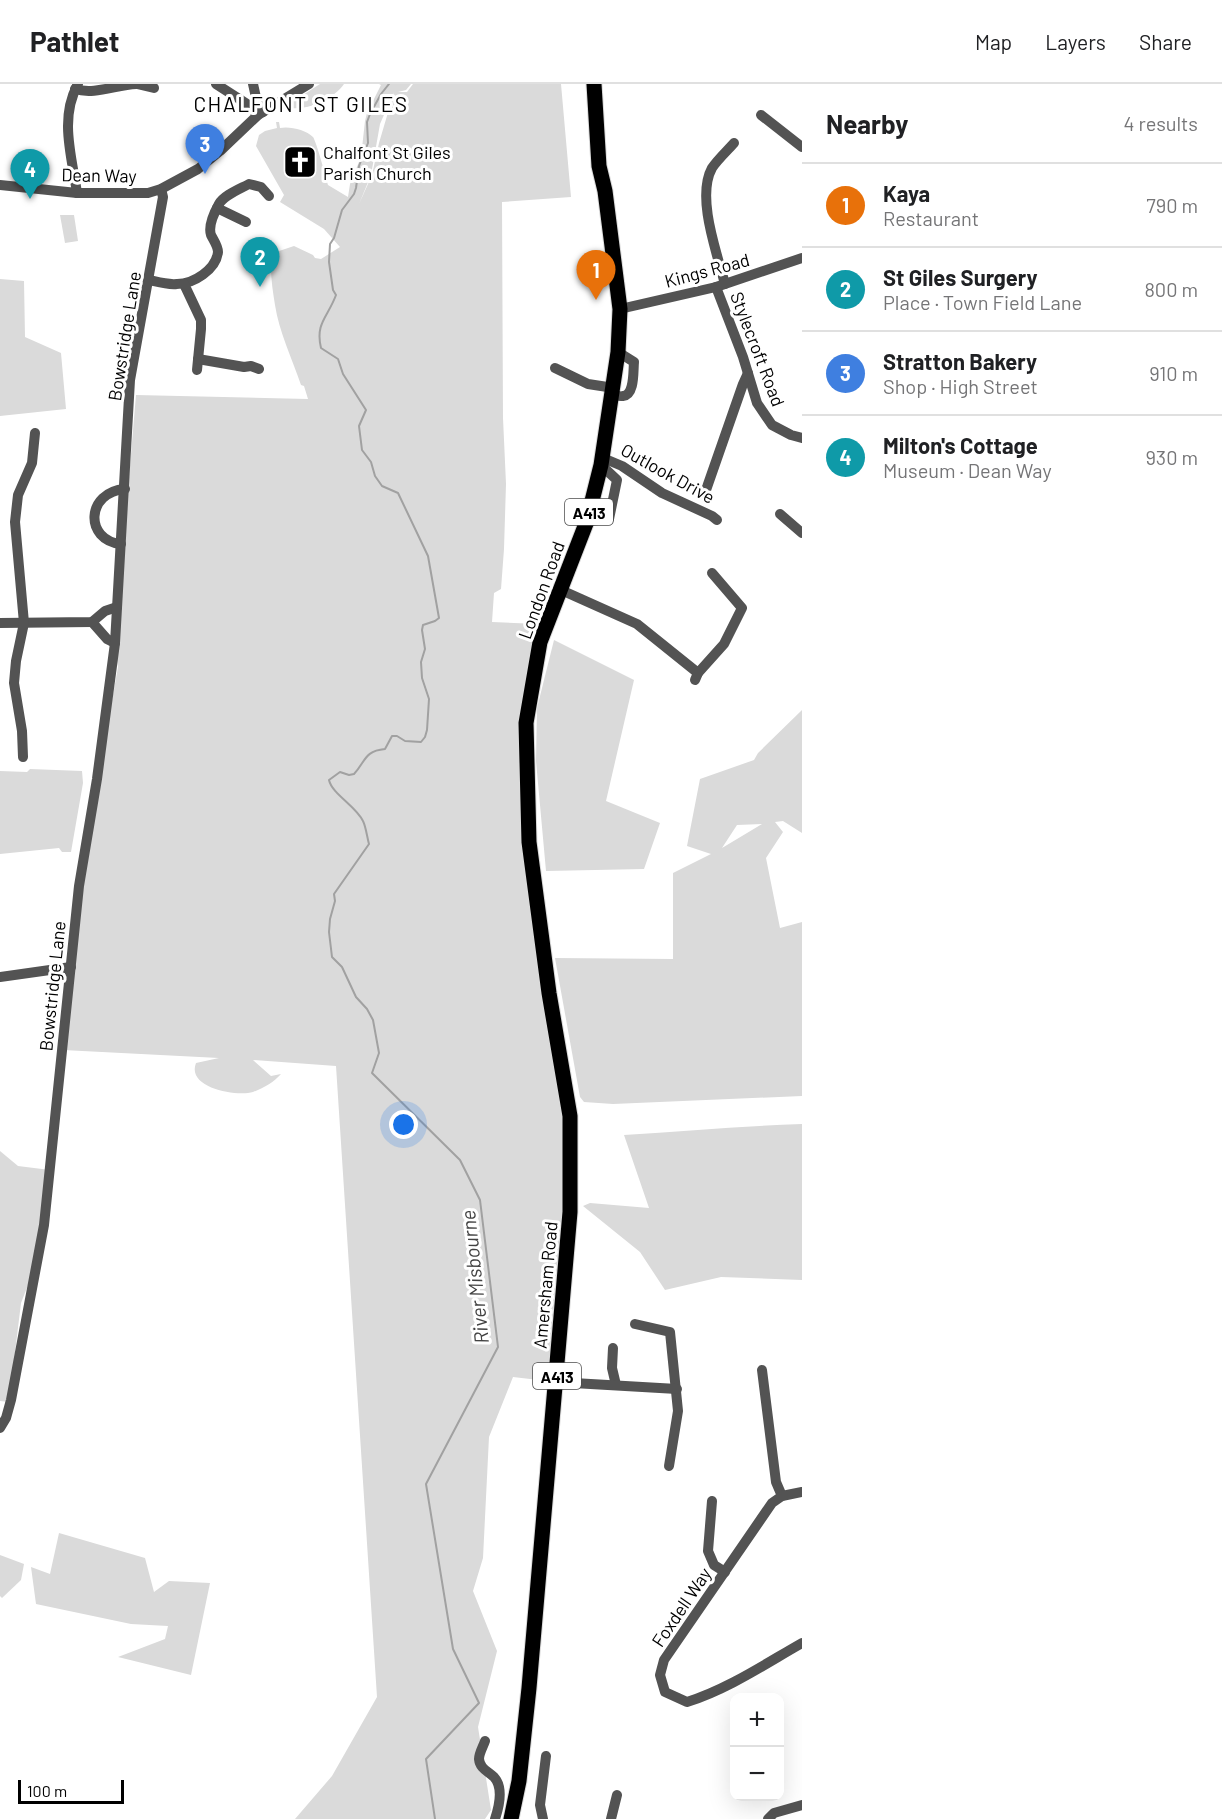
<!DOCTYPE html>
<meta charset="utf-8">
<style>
body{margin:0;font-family:Barlow,sans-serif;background:#f6f6f6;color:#202124}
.controls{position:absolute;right:18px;bottom:18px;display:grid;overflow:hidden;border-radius:12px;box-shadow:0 6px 24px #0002}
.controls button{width:54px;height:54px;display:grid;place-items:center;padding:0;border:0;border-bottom:2px solid #e0e0e0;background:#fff;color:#202124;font:30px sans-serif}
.scale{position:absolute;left:18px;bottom:15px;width:106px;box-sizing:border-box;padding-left:6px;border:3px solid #000;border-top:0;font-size:16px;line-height:21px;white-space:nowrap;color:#000;-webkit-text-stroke:4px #fff;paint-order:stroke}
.you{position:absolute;left:404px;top:1041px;width:21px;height:21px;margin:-15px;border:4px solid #fff;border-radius:50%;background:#1a73e8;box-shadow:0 0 0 9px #1a73e833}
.badge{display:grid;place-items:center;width:39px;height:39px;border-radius:50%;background:#111827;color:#fff;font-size:20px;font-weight:700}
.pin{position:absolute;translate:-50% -50px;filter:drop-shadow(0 2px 3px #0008)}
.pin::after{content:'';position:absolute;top:32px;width:21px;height:18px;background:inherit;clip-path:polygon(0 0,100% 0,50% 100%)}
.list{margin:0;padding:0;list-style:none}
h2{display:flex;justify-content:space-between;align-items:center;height:78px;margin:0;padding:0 24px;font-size:26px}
h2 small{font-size:20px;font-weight:400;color:#757577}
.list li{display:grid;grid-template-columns:39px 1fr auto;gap:18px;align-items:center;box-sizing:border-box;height:84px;padding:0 24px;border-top:2px solid #e0e0e0}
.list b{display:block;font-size:22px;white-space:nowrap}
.list p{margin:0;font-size:20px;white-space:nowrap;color:#757577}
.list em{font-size:20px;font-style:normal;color:#757577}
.map{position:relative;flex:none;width:802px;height:1735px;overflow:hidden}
header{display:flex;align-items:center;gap:36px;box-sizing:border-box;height:84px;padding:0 30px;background:#fff;border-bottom:2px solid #e0e0e0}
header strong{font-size:28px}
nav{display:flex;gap:33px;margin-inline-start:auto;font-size:21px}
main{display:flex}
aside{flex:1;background:#fff}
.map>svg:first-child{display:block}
</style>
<header>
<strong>Pathlet</strong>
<nav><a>Map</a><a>Layers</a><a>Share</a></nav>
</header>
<main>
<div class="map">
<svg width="802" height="1735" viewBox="0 0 802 1735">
<rect width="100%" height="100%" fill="#fff"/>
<g fill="#dadada" fill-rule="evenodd">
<path d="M320,0H344C334,15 308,26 291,24L292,18Z"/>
<path d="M379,0H411L406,6L398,8H407L413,0H561L571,113L502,118L503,334L506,400L504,465L501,505L494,509L492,538L538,540L526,639L531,771L570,1032L556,1298L513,1293L489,1353L483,1474L473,1507L497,1567L478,1643L491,1726L485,1735H295L332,1692L377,1613L336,982L253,976L271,992L281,990C274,998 264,1004 253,1008C237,1013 186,1004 196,979L219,974L63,966L95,711L118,583L115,559L136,311L308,315L304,302L301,301C292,274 279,248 275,221C273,209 271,196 271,183C271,176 273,172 272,165L279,167L294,162L313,171L315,174L321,175L340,163L324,145L280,118L284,111L256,62L259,51L265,47L277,44L276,38H279L280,44C290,42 306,46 313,53C316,57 326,93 328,101L348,113L350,100L361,73L365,37L367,29L381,1ZM394,8L379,59L372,91L359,120L371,91L380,40Z"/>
<polygon points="60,131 74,131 78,157 65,159"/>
<polygon points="0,195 24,197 25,253 61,269 66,325 0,332"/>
<polygon points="554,556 634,596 606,717 660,739 644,785 546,787 536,677 537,624"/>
<path d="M802,626V749L783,737L775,738L783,748L766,774L780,844L802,838V1012L613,1020L584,1018L580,1013L555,874L673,875V789L711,770L687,762L700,695L754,676L758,669ZM762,740L722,764L737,741Z"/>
<polygon points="30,685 82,687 83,699 71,768 62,768 59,764 0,770 0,687 27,688"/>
<path d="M802,1040V1196L721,1193L665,1206L640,1168L583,1122L590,1119L649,1124L624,1051C684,1047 743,1042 802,1040Z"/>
<polygon points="0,1067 18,1082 50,1086 37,1178 21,1219 9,1318 0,1317"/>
<polygon points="59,1449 145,1474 154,1508 169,1497 210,1499 191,1591 118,1573 165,1555 168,1542 131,1540 36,1520 31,1483 50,1490"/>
<polygon points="0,1471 24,1480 21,1496 2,1514 0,1512"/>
</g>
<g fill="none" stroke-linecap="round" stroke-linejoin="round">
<path stroke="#a1a1a1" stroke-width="2" d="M389,0L381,10L370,30L367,38L368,59L359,82L356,104L354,110L342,126L334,154L330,160L329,178L333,206L336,211C328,233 315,239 321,264L338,275L343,290L366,326L359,342L362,366L371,378L375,392L382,402L398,409L428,472L439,534L435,537L423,541L422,546L425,565L421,578L422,594L429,615L427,646L425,653L421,658L405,657L397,652H392L385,665C364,667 366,677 354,690L349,691L340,688L329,696C332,710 356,722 363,737C366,743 367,753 369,760L334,810L335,817L330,835L329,848L332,873L342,883L356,913L367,925L373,936L379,969L372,989L460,1076L480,1116L498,1263L426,1400L453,1565L479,1619L426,1675L435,1735"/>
<defs>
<polyline id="highway" points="511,1735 519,1697 529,1604 570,1128 570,1032 549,909 529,758 526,639 540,558 587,437 601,381 618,268 620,225 605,107 599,82 594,0"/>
</defs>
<use href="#highway" stroke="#dbdbdb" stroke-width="17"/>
<g stroke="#535353" stroke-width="10">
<polyline points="137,0 154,4"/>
<polyline points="216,0 247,20 258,31"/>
<polyline points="253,0 257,18 263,28"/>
<path d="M75,5C94,11 116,1 136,0"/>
<polyline points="761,31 802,63"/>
<polyline points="0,101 77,109 148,109 161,105 198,85 220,67 258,31 309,0"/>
<path d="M77,109C72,73 59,34 78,0"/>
<polyline points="217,124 246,138"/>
<path d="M149,196C158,198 167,201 177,200C193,200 216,186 218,168C218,162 214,157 211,151C208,142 214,129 219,120C224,111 240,105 249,100L261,103L269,112"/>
<polyline points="184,200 201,236 201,245 197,286"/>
<path d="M725,200C717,169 696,113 712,84C718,75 727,67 734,59"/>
<polyline points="716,203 743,273 757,319 772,341 791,351 802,354"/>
<polyline points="620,225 716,203 802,174"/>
<polyline points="198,275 244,283 251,282 259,285"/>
<polyline points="555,284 588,300 614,304"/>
<path d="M613,311C614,311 622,313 623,312C635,311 633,287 634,278L618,268"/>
<polyline points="603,374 622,382 662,409 712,432 717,436"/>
<polyline points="706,406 743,300 748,289"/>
<polyline points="780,430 802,449"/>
<polyline points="587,437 609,435 617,396 601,381"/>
<path d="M121,460C84,456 86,408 125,405"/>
<polyline points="561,506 637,540 698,589"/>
<polyline points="92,538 107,555 115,559"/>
<polyline points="0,539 92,538 105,527 117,523"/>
<polyline points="695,596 698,589 724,560 742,524 712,489"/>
<polyline points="23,673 22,647 14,599 16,577 24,539 15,438 18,411 32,379 35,349"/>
<polyline points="0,893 71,883"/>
<polyline points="635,1240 670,1248 678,1327 669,1382"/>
<polyline points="613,1264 612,1284 616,1301"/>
<polyline points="762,1286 776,1398 782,1412"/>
<polyline points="556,1298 677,1305"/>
<polyline points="0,1344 6,1334 11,1316 44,1141 79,802 97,695 115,559 130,296 163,113 161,105"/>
<path d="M802,1408L782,1412L772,1419L664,1576L660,1591L665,1608L687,1618C728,1605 765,1580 802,1559"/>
<polyline points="712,1417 708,1467 714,1481 725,1488"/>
<path d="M485,1657C483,1663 479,1669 479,1675C480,1685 488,1687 494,1693C504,1704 499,1723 495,1735"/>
<polyline points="543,1735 540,1721 546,1672"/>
<polyline points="611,1735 617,1711"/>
<polyline points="768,1735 774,1729 802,1721"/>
</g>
<use href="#highway" stroke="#000" stroke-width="15"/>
</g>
<defs>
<symbol id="church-square" viewBox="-11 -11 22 22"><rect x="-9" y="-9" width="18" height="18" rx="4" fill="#000" stroke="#fff"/><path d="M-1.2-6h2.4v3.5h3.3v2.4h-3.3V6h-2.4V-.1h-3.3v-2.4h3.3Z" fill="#fff"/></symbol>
</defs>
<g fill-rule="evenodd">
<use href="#church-square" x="281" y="59" width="38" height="38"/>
</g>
<g text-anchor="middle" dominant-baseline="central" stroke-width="6" stroke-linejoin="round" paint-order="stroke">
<g fill="#fff" stroke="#4c4c4c" stroke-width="1.5">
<rect x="565" y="415" width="48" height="26" rx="4.5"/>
<rect x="533" y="1279" width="48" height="26" rx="4.5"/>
</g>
<g font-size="16" font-weight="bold" fill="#000">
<text x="589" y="428">A413</text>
<text x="557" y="1292">A413</text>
</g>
<g font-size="18" fill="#000" stroke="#fff" text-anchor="start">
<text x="323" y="68">Chalfont St Giles<tspan x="323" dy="21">Parish Church</tspan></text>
</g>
<g font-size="18" fill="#000" stroke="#fff">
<text transform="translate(99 91) rotate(1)">Dean Way</text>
<text transform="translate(707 186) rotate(-15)">Kings Road</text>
<text transform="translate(124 252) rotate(-81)">Bowstridge Lane</text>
<text transform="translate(758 265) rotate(69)">Stylecroft Road</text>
<text transform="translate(668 389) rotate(29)">Outlook Drive</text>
<text transform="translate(541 506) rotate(-70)">London Road</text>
<text transform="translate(52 902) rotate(-84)">Bowstridge Lane</text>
<text transform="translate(545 1201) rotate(-85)">Amersham Road</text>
<text transform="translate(681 1523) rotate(-56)">Foxdell Way</text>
</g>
<g font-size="20" font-style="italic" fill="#424242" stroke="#fff">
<text transform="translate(474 1193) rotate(-96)">River Misbourne</text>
</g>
<g font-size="21" letter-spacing="1.5" fill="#000" stroke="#fff">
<text x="301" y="19">CHALFONT ST GILES</text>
</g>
</g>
</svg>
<div class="controls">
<button>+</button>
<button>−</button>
</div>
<div class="scale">100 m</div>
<div class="you"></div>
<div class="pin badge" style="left:596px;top:216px;background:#e8710a">1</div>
<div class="pin badge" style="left:260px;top:203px;background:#0f9aa8">2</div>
<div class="pin badge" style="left:205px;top:90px;background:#3f7fe0">3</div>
<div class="pin badge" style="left:30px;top:115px;background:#0f9aa8">4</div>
</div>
<aside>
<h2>Nearby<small>4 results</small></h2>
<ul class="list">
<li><span class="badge" style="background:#e8710a">1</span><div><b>Kaya</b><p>Restaurant</p></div><em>790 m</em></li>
<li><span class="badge" style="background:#0f9aa8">2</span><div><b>St Giles Surgery</b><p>Place · Town Field Lane</p></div><em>800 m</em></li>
<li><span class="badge" style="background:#3f7fe0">3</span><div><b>Stratton Bakery</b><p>Shop · High Street</p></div><em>910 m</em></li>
<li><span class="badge" style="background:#0f9aa8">4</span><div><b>Milton's Cottage</b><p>Museum · Dean Way</p></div><em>930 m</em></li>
</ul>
</aside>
</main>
